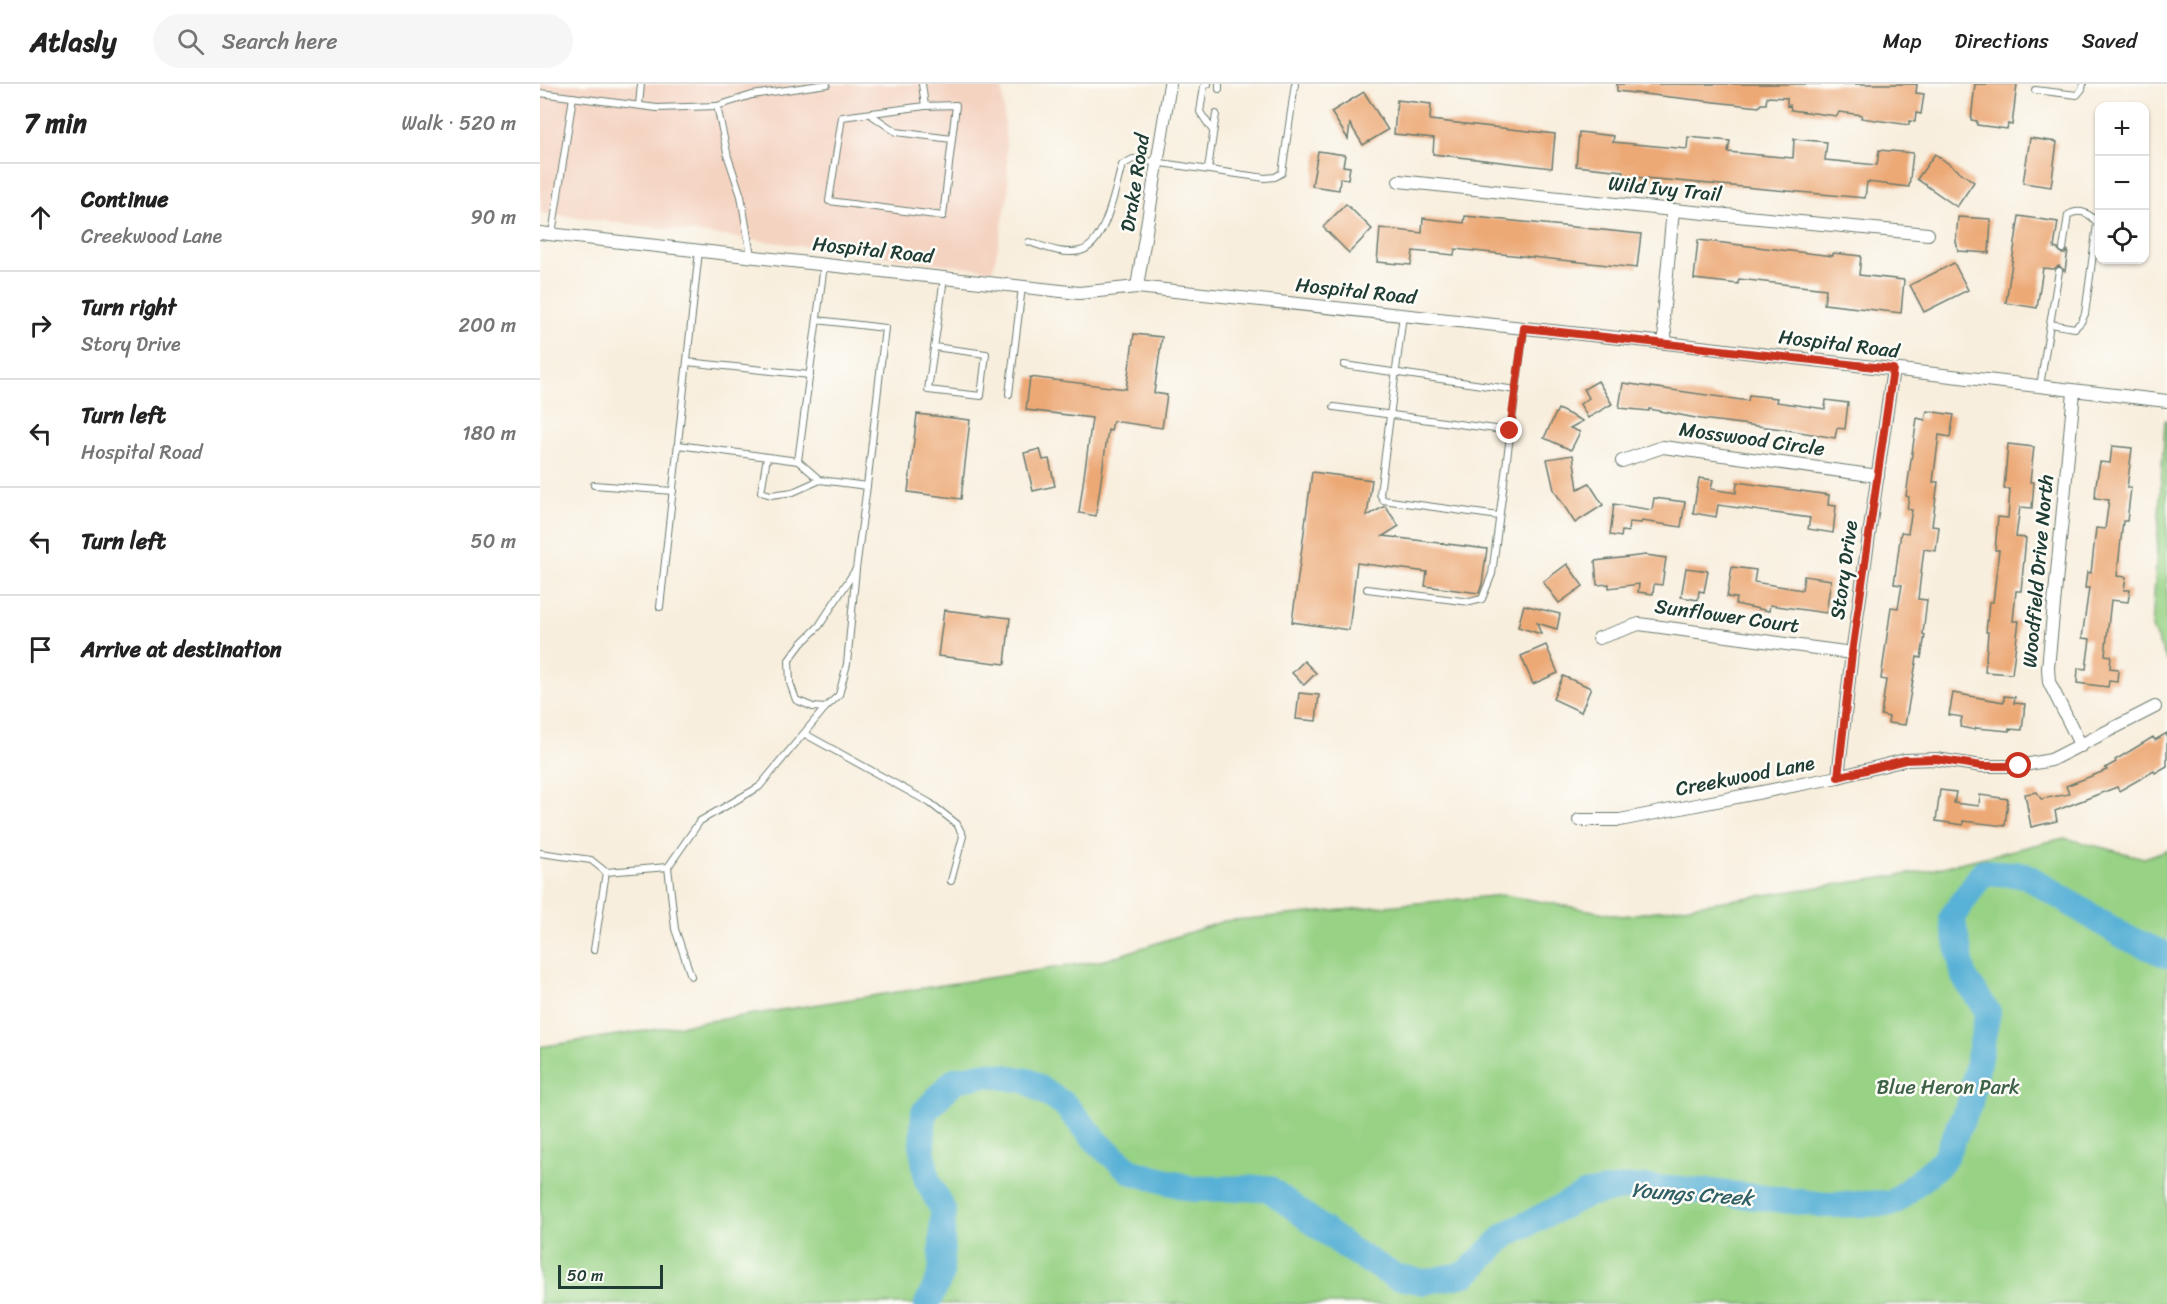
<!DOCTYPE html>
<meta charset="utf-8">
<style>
body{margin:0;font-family:Sriracha,sans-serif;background:#f6f6f6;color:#222}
.controls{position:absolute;right:18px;top:18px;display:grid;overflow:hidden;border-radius:12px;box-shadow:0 2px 4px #0004}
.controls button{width:54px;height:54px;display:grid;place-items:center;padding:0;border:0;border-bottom:2px solid #e0e0e0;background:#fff;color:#222;font:30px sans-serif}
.scale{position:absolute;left:18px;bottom:15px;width:105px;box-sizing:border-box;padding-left:6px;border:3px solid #1f3d34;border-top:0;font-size:16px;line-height:21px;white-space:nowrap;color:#1f3d34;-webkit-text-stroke:4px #fdfcf7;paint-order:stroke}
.stop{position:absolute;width:18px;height:18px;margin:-14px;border:4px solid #c8321e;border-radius:50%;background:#fff}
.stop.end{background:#c8321e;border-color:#fff;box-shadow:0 2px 6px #0008}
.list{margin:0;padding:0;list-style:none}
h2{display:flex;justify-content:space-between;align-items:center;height:78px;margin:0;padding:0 24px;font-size:26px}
h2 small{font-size:20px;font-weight:400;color:#767676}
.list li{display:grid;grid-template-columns:39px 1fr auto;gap:18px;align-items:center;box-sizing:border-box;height:108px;padding:0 24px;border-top:2px solid #e0e0e0}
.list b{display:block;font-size:22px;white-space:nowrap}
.list p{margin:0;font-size:20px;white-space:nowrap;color:#767676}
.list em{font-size:20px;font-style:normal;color:#767676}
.icon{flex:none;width:33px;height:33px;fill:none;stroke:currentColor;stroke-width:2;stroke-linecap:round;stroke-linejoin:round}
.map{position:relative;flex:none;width:1627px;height:1220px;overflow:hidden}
header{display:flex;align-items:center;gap:36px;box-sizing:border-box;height:84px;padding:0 30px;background:#fff;border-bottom:2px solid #e0e0e0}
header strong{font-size:28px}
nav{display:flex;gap:33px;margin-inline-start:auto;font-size:21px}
.search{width:420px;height:54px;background:#f6f6f6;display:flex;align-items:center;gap:15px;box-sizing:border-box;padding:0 21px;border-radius:33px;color:#767676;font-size:22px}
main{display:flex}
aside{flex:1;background:#fff}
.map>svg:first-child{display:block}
</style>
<header>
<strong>Atlasly</strong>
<div class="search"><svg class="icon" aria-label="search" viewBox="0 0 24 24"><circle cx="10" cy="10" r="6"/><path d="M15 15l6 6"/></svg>Search here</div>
<nav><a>Map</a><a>Directions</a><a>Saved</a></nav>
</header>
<main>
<aside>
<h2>7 min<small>Walk · 520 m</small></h2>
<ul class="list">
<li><svg class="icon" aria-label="ahead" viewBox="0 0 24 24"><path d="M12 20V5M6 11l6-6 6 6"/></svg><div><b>Continue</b><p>Creekwood Lane</p></div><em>90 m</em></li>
<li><svg class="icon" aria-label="right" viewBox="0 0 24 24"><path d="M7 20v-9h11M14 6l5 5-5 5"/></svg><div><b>Turn right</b><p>Story Drive</p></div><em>200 m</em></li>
<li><svg class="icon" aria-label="left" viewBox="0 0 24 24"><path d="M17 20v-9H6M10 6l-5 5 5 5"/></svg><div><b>Turn left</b><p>Hospital Road</p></div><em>180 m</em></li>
<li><svg class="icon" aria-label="left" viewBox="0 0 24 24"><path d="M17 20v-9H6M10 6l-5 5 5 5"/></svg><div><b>Turn left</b></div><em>50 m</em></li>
<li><svg class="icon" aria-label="arrive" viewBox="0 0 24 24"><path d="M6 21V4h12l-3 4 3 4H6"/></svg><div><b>Arrive at destination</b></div></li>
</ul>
</aside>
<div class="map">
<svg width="1627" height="1220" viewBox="0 0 1627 1220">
<rect width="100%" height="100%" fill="#fdfcf7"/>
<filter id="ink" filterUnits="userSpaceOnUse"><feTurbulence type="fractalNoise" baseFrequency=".0167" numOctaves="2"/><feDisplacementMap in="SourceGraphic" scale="12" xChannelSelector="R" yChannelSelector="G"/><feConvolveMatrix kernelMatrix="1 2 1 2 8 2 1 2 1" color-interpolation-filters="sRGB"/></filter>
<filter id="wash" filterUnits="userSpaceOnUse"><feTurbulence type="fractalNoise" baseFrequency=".008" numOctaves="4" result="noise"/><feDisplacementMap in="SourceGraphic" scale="24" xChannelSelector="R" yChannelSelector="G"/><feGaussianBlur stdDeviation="1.35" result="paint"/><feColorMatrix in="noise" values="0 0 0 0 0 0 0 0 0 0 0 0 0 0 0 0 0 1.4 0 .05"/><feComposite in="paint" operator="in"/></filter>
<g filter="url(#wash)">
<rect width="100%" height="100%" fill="#f8eedd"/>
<polygon fill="#f4d3c1" points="0,0 462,0 469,107 453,186 0,129"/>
<g fill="#98d285" stroke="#5c885c" stroke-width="1.5">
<polygon points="1625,336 1627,336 1627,577 1612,544"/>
<polygon points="1524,754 1604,774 1627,766 1627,1220 0,1220 0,963 565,876 684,837 964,811 1082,832 1382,788"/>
</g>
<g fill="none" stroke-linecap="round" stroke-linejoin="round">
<polyline stroke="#59b1d6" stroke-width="26" points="387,1220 401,1191 403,1126 387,1096 382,1063 384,1028 415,996 448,990 488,997 525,1021 560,1061 592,1088 653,1105 728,1104 809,1165 854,1192 884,1198 926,1190 967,1150 1047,1110 1092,1103 1163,1107 1287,1121 1353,1119 1403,1077 1430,1019 1448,928 1424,893 1412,833 1443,788 1485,791 1585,853 1627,871"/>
</g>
<g id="blocks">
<g fill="#eca875">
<polygon points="1077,0 1377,0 1376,9 1384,10 1381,30 1376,29 1375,38 1369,37 1369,41 1321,34 1322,31 1299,28 1297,32 1251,26 1250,21 1247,22 1247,14 1227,13 1226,20 1221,20 1219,23 1077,7"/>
<polygon points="1435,0 1477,0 1472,41 1468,40 1467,45 1437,41 1437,37 1431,36"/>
<polygon points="824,8 848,46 823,61 810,40 808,55 791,28"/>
<polygon points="857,16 891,20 890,36 1015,50 1012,84 893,70 894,54 854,50"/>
<polygon points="1039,48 1074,52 1073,58 1147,65 1148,53 1190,57 1188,68 1253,74 1254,55 1287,58 1285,76 1337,81 1339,66 1373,69 1369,103 1327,98 1325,114 1083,92 1083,87 1036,82"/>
<polygon points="1490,54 1517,58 1511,103 1483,99"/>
<polygon points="778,67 805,71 803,82 810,83 808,95 800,94 799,106 772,102"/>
<polygon points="1395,70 1434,98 1417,123 1377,95"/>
<polygon points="806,120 832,145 809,169 783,143"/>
<polygon points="925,132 1101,150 1097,184 915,165 914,171 873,167 871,181 837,178 840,144 882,149 883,134 924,139"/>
<polygon points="1479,132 1518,138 1514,164 1518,165 1522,170 1525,170 1528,166 1525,187 1519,182 1514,185 1503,184 1497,224 1466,219"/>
<polygon points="1418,133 1451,135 1449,169 1418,167 1416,157"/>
<polygon points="1158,156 1293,172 1293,169 1321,172 1319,191 1364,196 1361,229 1284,220 1286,205 1199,195 1198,200 1154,195"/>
<polygon points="1414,179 1428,206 1384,228 1370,201"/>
<polygon points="594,250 622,253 614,309 627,311 622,344 573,337 571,347 568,346 556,432 539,429 552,334 486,326 490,293 586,305"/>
<polygon points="1058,297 1072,320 1048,334 1040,320 1049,314 1044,305"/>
<polygon points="1083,299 1208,317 1209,311 1237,314 1236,318 1285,325 1286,316 1308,319 1305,345 1297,344 1295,354 1242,345 1161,335 1109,325 1109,327 1079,324"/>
<polygon points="1018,325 1043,337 1030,344 1040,348 1031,366 1004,354"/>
<polygon points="1387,327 1414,331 1410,353 1399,351 1393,398 1398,398 1392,442 1399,443 1396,467 1384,465 1378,515 1387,516 1383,550 1385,551 1381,574 1377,573 1365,641 1348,639 1349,633 1341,631 1346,596 1341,595 1351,523 1358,524 1362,501 1354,500 1361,448 1368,449 1372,426 1367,425 1369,413 1366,412 1374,355 1377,334 1385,336"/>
<polygon points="377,330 430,336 421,415 368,408"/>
<polygon points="1468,360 1494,363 1490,398 1494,398 1492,424 1480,423 1476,453 1486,454 1481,507 1476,507 1473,537 1479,537 1472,590 1445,588 1448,548 1446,548 1449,518 1453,518 1459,466 1455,466 1458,433 1468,434 1470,405 1464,405"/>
<polygon points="1572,362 1592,364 1587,404 1591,404 1587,437 1583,437 1577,492 1586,493 1584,506 1590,506 1588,518 1571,516 1565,571 1571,572 1570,584 1578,585 1577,598 1569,597 1568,603 1537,599 1538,584 1546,585 1550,555 1542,554 1549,504 1545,504 1547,488 1551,489 1556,444 1565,445 1569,416 1555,414 1556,400 1560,378 1570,379"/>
<polygon points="500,365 503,376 509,375 515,402 493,407 484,369"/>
<polygon points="1033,371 1038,405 1049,399 1063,421 1035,439 1014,406 1007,375"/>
<polygon points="772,388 832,396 827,432 845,422 859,442 843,452 947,465 942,500 939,509 885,502 887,488 817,479 809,546 752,538"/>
<polygon points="1159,394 1173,396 1171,405 1196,409 1197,398 1289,411 1288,421 1296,422 1293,449 1268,445 1270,434 1178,421 1176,433 1153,429"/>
<polygon points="1114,414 1145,418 1141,443 1102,437 1101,439 1089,438 1088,448 1082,447 1081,453 1070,451 1074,420 1112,426"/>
<polygon points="1106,471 1126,474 1122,501 1114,500 1113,510 1098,508 1099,500 1069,504 1069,500 1057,501 1055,477"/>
<polygon points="1027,480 1043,502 1019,519 1003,498"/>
<polygon points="1192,483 1216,486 1214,498 1262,506 1264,492 1291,496 1286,529 1230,521 1229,527 1195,520 1196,514 1187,513"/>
<polygon points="1146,484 1168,487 1164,508 1159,507 1158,516 1141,513"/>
<polygon points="984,521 1020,530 1017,545 997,539 1001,550 978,543"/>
<polygon points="404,526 470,534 465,580 398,572"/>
<polygon points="1006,561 1018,589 993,600 981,572"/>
<polygon points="764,577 776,589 764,601 752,589"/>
<polygon points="1023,592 1051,604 1041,628 1013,615"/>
<polygon points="759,609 779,611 776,637 756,635"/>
<polygon points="1413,609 1464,618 1464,612 1475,613 1474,619 1485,620 1482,646 1469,645 1469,647 1436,644 1435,646 1420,643 1422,633 1409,631"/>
<polygon points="1627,649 1627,682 1615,689 1614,687 1579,707 1577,703 1515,727 1517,737 1491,743 1485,710 1497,708 1501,715 1529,710 1526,702 1567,686 1565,684 1576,678 1575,676 1613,653 1615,656"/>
<polygon points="1400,706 1416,708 1414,719 1439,722 1440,711 1468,715 1465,742 1423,737 1423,741 1396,737"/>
</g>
</g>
</g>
<g filter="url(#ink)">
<use href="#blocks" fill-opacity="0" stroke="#6b7b6f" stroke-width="1.5"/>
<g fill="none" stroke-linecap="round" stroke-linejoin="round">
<defs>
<g id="service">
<polyline points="382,0 385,22"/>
<polyline points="668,0 664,2 660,28 673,47"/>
<polyline points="679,5 679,0"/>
<polyline points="1495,6 1537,11 1542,5 1543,0"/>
<polyline points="0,9 117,24 177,22"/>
<polyline points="99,21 101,0"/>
<polygon points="416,21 403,132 289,117 302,33 385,22"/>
<polyline points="330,30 356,48 412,55"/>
<polyline points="668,85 676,30"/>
<polyline points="12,150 33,13"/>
<path d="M489,158C505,163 523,171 540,167C566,161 575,104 582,81L593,75L725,94L735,93L742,89L755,0"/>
<polyline points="211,172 201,112 188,73 177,22 212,11 287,0"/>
<polyline points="863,231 840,410 843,416 959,432"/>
<polyline points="277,236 345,244 327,402"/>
<polyline points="1510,240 1519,187"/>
<polyline points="394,263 446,270 441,312 388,306 404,194"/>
<polyline points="147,278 270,291"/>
<polyline points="804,281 976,306"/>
<path d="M1500,302L1510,240L1535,244L1541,238L1545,230L1557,140C1551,129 1539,124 1528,131L1523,165"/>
<polyline points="469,310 482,203"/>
<polyline points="794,323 970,347"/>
<polyline points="138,361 258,377 284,181"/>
<polyline points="227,373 221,408 231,411 253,408 280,396 327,402 316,485 279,542 261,560 249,576 250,599 256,616 273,623 285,624 299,611 307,580 316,485"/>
<polyline points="258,377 280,396"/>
<polyline points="54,401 133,407"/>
<polyline points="827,505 930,518 942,515 952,490 984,244"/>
<polyline points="120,523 159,167"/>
<polyline points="265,650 390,719 417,740 423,752 411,797"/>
<polyline points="0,769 51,776 66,788"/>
<polyline points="128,783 135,845 151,892"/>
<polyline points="54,866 66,788 128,783 160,737 219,703 285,624"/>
</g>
<g id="minor">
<polyline points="859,97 1133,126 1388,150"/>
<polyline points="0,149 539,209 597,203 1126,259 1627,317"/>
<polyline points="597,203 630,0"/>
<polyline points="1126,259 1123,232 1133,126"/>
<polyline points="1534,308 1508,584 1509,598 1541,662"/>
<polyline points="1082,377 1123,363 1338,392"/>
<polyline points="1059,554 1099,540 1312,569"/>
<polyline points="1298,693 1312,569 1353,285"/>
<polyline points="1039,736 1080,736 1298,693 1365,676 1396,675 1442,682 1479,682 1511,676 1615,623"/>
</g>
</defs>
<use href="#service" stroke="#6b7b6f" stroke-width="8"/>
<use href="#minor" stroke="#6b7b6f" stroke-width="14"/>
<use href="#service" stroke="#fff" stroke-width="6"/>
<use href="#minor" stroke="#fff" stroke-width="12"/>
</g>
</g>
<g fill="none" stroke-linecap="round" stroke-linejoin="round" filter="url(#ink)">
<polyline stroke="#c8321e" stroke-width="8" points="970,347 984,244 1353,285 1312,569 1298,693 1365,676 1396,675 1442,682 1479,682"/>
</g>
<g text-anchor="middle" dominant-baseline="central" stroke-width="5" stroke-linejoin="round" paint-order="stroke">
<g font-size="20" fill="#1f3d34" stroke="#fdfcf7">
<text transform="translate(595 99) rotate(-81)">Drake Road</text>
<text transform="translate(1125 105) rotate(6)">Wild Ivy Trail</text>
<text transform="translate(333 166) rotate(6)">Hospital Road</text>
<text transform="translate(816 207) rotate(6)">Hospital Road</text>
<text transform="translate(1299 260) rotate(7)">Hospital Road</text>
<text transform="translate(1212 355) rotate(8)">Mosswood Circle</text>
<text transform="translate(1304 486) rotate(-82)">Story Drive</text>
<text transform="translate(1498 487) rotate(-85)">Woodfield Drive North</text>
<text transform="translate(1187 532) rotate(8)">Sunflower Court</text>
<text transform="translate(1205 692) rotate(-11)">Creekwood Lane</text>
</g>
<g font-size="20" fill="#3d6248" stroke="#fdfcf7">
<text x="1408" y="1003">Blue Heron Park</text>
</g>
<g font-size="21" font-style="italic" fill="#306065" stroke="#fdfcf7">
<text transform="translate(1152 1110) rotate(4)">Youngs Creek</text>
</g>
</g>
</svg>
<div class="controls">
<button>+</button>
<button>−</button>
<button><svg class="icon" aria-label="locate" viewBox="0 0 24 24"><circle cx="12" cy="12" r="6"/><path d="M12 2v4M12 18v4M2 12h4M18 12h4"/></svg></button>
</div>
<div class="scale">50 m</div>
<div class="stop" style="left:1479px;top:682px"></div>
<div class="stop end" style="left:970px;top:347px"></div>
</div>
</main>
